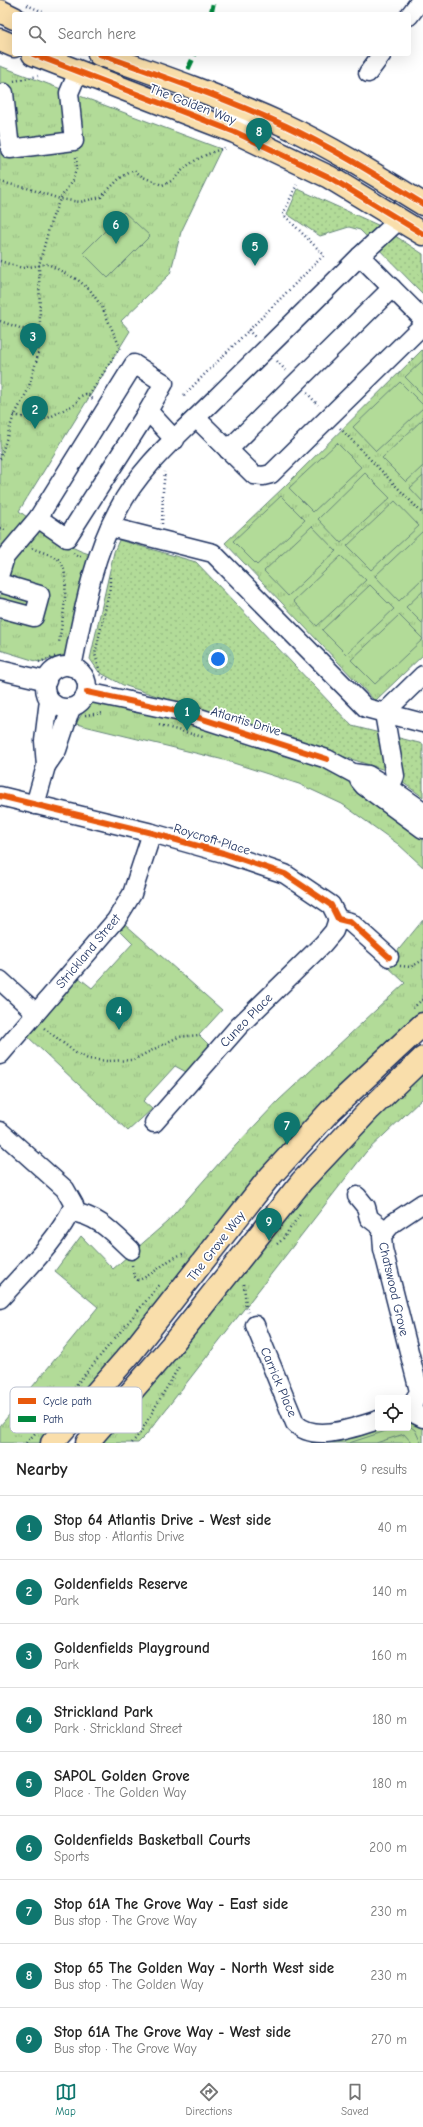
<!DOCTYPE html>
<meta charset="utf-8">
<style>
body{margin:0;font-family:"Comic Neue",sans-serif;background:#f6f6f6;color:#222}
.controls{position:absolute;right:12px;bottom:12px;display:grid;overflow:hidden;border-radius:4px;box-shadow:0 4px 16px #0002}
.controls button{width:36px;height:36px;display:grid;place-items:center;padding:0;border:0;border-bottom:1px solid #e0e0e0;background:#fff;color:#222;font:20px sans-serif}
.you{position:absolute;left:218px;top:659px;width:14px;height:14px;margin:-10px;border:3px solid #fff;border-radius:50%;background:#1a73e8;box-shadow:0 0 0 6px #1a73e833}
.badge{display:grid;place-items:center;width:26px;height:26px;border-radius:50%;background:#0f766e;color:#fff;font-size:13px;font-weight:700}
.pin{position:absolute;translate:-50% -33px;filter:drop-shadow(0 1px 2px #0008)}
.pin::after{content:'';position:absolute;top:21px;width:14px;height:12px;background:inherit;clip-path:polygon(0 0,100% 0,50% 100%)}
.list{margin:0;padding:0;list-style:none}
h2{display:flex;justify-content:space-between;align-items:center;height:52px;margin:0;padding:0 16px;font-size:17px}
h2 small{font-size:13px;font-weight:400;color:#767676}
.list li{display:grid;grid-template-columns:26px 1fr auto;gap:12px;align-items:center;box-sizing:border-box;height:64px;padding:0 16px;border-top:1px solid #e0e0e0}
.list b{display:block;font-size:15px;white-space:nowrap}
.list p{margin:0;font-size:13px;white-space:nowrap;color:#767676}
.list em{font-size:13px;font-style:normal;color:#767676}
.icon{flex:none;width:22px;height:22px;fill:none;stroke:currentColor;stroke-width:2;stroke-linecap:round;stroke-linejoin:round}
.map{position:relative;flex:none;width:423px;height:1443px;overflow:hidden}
.search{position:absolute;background:#fff;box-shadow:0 4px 16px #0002;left:12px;right:12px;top:12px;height:44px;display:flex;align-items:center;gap:10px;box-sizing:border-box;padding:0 14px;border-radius:4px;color:#767676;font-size:15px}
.sheet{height:628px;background:#fff}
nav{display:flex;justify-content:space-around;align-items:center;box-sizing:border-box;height:56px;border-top:1px solid #e0e0e0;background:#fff;font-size:11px;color:#767676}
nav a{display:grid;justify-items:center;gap:2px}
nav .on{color:#0f766e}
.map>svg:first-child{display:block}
</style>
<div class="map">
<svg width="423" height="1443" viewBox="0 0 423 1443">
<defs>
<pattern id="grass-dots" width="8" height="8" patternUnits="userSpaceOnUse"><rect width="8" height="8" fill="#b2db98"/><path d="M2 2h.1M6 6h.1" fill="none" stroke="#98bc85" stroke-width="1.8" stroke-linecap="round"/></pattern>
<pattern id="park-tufts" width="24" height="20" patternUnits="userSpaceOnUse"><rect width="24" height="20" fill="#b2db98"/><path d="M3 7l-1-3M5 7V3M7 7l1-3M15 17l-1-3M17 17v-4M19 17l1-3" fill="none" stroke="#98bc85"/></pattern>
</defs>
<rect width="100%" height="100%" fill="#fff"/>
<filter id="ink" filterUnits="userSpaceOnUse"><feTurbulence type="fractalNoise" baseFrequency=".025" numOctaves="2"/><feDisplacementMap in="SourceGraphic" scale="8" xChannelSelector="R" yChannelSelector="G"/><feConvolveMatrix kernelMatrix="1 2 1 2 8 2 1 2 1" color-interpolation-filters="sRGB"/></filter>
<g filter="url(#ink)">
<g fill="url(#grass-dots)" stroke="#66857b">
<polygon points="298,189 380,226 423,254 423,294 360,230 349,227 320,236 287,214"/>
<polygon points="119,540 196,562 352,726 423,744 423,797 385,770 123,685 99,672 90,659 114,552"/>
</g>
<g fill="url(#park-tufts)" stroke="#66857b">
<path d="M0,66L221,149L181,232L170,274L121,321L130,331L19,511C42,528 64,547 92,555L65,655L39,662L0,650Z"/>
<polygon points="423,349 423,655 375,701 225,543 284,487"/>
<polygon points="87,692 290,746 423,820 423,867 398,844 342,804 299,784 224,760 76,724 84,710"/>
<polygon points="423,920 423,1024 399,1044 49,1443 0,1443 0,1426 98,1307 55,1271 81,1236 113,1269 167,1222 220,1162 279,1100 405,983 386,965"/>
<polygon points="125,924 222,1010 199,1035 210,1046 188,1073 175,1066 143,1101 152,1109 128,1131 28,1037 78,977 92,988 133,943 120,930"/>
<polygon points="423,1058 423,1098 366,1152 146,1435 138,1443 86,1443"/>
<polygon points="408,1419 423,1426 423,1443 311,1443 320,1443 378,1427 408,1428"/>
</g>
<g fill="#b2db98" stroke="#66857b">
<polygon points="124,212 150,236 108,278 83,253"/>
<polygon points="423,360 423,395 405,377"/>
<polygon points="400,382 423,405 423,408 376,451 353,427"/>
<polygon points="423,419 423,466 406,482 382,458"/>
<polygon points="337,443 361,467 313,512 289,488"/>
<polygon points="365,473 390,498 341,543 318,519"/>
<polygon points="423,476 423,502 410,488"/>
<polygon points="281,496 305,520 257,565 233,541"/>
<polygon points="395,501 419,526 371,570 347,546"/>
<polygon points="312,526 336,551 288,596 264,571"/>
<polygon points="423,531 423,578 399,601 375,576"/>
<polygon points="341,556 366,580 317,626 293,601"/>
<polygon points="370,585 394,609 346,654 322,630"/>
<polygon points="423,591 423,624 406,607"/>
<polygon points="399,615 423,639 375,684 351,660"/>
<polygon points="408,1425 415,1430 421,1443 412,1443 404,1434 376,1443 349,1443 395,1428 408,1428"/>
</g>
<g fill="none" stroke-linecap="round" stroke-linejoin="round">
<defs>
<g id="minor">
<polyline points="409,16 421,0"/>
<polyline points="368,73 382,54"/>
<polyline points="4,93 10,149 74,141 69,93 78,72"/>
<path d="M230,105C246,119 251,119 254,141"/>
<polyline points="360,256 400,219"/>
<polyline points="196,418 254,475 263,476 271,474 423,325"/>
<polyline points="228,450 392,288"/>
<polyline points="38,518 67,538 148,411 175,440"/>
<polyline points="110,527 213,553 366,708 423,723"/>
<polyline points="0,573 5,557 38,518 134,364 164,383 148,411"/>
<polyline points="0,583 40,595 34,617 0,608"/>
<circle cx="66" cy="687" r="21"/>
<path d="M72,667C83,614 92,558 118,510C140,467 179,435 213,401C262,353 311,305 360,256L423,319"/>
<polyline points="0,670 47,681"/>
<polyline points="87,692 181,712 327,759 353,773 368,775 390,788 423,811"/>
<polyline points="384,713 395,776 390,788"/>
<polyline points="384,713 423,675"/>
<polyline points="46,766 57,750 71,708"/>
<polyline points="359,780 364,786 423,829"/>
<polyline points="0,796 152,833 223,853 285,874 331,905 338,919 350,922 389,957"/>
<polyline points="35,805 46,766 44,741 49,700"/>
<polyline points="0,980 36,1013"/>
<polyline points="0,1055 116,920 132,894 152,833"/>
<polyline points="154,1123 239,1026 323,944 334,931 338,919"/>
<path d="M0,1131L65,1189L74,1205C57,1241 27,1269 0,1299"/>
<polyline points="357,1196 366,1207 369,1218 386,1231"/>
<path d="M71,1212C97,1215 112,1232 131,1250"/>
<path d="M255,1325L295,1423C314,1443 353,1428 378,1420"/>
<polyline points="423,1394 416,1397 412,1406 415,1414 423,1418"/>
<polyline points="420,1395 383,1249 382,1235 393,1223 423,1203"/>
</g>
<g id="major">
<polyline points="0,11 14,18"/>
<polyline points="0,40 14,46"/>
<polyline points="33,54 235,132 329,177 423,234"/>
<path d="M99,54C162,76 225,98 286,126C333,148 379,177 423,204"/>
<polyline points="52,1443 131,1353 267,1180 330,1111 423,1024"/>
<polyline points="87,1443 170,1347 302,1181 370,1109 423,1058"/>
</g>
</defs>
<use href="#minor" stroke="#1b2f5e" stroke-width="21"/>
<use href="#major" stroke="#1b2f5e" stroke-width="25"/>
<g stroke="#1b2f5e" stroke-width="2.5" stroke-dasharray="1 3" stroke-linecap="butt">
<polyline points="27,5 47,14"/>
<polyline points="14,81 38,76"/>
<path d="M0,182L27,188L60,199L80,202L101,197L120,178L134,170L143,177L162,185C177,180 175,176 186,167C197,158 211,152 225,148"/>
<polyline points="0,261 22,268 48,264 78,280 90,290 102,307 120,347 90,394 86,394"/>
<polyline points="0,321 40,335"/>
<polyline points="248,330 256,338"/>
<polyline points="277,361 287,372"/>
<polyline points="307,393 318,405"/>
<polyline points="184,395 324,255 283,214 298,182"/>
<polyline points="14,415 38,421 48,418 75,404 81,396 86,394 93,399"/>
<polyline points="340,428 423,514"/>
<polyline points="0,459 13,418 28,390 38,355 40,325 39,265 51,221 60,199 72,181 77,167 76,157"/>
<polyline points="162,524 163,490 165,472"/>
<polyline points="0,528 7,531"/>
<path d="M32,548C40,552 51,554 58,559C73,570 61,626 59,643"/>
<polyline points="73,553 77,556 83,556"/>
<polyline points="39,662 57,656"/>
<polyline points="108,679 101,676 95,654 110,588 110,575"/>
<polyline points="85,715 104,713"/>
<polyline points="159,725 203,737"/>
<polyline points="400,966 411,967 423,960"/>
<polyline points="413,1008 423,999"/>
<polyline points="44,1028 76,1053 88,1059 107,1061 133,1060 178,1037 199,1035"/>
<polyline points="277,1244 282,1240 301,1213"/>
<path d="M132,1265L134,1276L138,1280C157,1274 164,1259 186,1253"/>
<polyline points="244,1284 246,1306 248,1312"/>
<polyline points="56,1409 161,1283"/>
<polyline points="26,1443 38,1430"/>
<polyline points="132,1443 140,1433 180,1365"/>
</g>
<use href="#minor" stroke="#fff" stroke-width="18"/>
<use href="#major" stroke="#f9deab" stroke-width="22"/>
<g stroke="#00873e" stroke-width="5" stroke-dasharray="10 5" stroke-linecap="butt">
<polyline points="211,14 214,0"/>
<polyline points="188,69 195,54"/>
</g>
<defs>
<g id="cycleway">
<polyline points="33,54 235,132 329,177 423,234"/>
<path d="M99,54C162,76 225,98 286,126C333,148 379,177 423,204"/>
<polyline points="87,692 181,712 327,759"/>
<polyline points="0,796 152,833 223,853 285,874 331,905 338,919 350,922 389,957"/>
</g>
</defs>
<use href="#cycleway" stroke="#fff" stroke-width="8"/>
<use href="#cycleway" stroke="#e8590c" stroke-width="6"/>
</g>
</g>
<g text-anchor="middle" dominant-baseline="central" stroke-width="3.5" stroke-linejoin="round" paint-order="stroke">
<g font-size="13" fill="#1b2f5e" stroke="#fff">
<text transform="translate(193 104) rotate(21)">The Golden Way</text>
<text transform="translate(246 721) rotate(17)">Atlantis Drive</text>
<text transform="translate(212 839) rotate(17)">Roycroft Place</text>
<text transform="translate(88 951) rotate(-50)">Strickland Street</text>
<text transform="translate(246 1020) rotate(-46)">Cuneo Place</text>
<text transform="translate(216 1246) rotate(-52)">The Grove Way</text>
<text transform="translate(394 1289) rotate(77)">Chatswood Grove</text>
<text transform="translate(279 1382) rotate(67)">Carrick Place</text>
</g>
</g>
<rect x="10" y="1387" width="132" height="46" rx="6" fill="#fff" stroke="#bbc1cf" stroke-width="1"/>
<rect x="18" y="1398" width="18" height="6" fill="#e8590c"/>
<rect x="18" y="1416" width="18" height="6" fill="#00873e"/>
<g font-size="11" fill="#1b2f5e">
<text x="43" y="1405">Cycle path</text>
<text x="43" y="1423">Path</text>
</g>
</svg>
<div class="controls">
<button><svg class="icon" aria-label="locate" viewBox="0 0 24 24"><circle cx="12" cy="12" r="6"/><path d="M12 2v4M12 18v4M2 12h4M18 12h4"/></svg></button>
</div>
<div class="you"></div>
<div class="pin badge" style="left:187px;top:731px">1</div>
<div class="pin badge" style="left:35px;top:429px">2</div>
<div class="pin badge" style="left:33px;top:356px">3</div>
<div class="pin badge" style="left:119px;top:1030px">4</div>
<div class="pin badge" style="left:255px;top:266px">5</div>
<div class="pin badge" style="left:116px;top:244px">6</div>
<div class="pin badge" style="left:287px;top:1145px">7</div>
<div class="pin badge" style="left:259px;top:151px">8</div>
<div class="pin badge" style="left:269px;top:1241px">9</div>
<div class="search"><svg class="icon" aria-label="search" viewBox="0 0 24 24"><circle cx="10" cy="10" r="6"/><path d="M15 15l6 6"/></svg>Search here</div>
</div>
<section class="sheet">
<h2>Nearby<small>9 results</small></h2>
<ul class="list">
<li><span class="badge">1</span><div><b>Stop 64 Atlantis Drive - West side</b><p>Bus stop · Atlantis Drive</p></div><em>40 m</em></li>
<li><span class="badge">2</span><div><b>Goldenfields Reserve</b><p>Park</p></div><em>140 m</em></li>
<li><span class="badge">3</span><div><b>Goldenfields Playground</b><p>Park</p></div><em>160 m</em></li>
<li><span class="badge">4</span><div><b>Strickland Park</b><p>Park · Strickland Street</p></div><em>180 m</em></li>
<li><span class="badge">5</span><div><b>SAPOL Golden Grove</b><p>Place · The Golden Way</p></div><em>180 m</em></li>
<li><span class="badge">6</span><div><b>Goldenfields Basketball Courts</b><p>Sports</p></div><em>200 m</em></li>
<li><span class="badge">7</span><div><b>Stop 61A The Grove Way - East side</b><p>Bus stop · The Grove Way</p></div><em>230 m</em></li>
<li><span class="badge">8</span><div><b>Stop 65 The Golden Way - North West side</b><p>Bus stop · The Golden Way</p></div><em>230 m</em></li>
<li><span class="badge">9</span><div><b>Stop 61A The Grove Way - West side</b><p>Bus stop · The Grove Way</p></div><em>270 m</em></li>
</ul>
</section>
<nav>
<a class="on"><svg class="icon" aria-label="map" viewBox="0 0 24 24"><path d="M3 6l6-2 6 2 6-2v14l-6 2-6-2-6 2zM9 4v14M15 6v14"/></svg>Map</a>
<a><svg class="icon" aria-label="directions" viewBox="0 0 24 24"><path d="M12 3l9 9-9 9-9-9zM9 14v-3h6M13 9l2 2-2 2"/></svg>Directions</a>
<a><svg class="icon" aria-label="saved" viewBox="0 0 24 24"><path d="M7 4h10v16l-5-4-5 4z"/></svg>Saved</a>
</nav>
